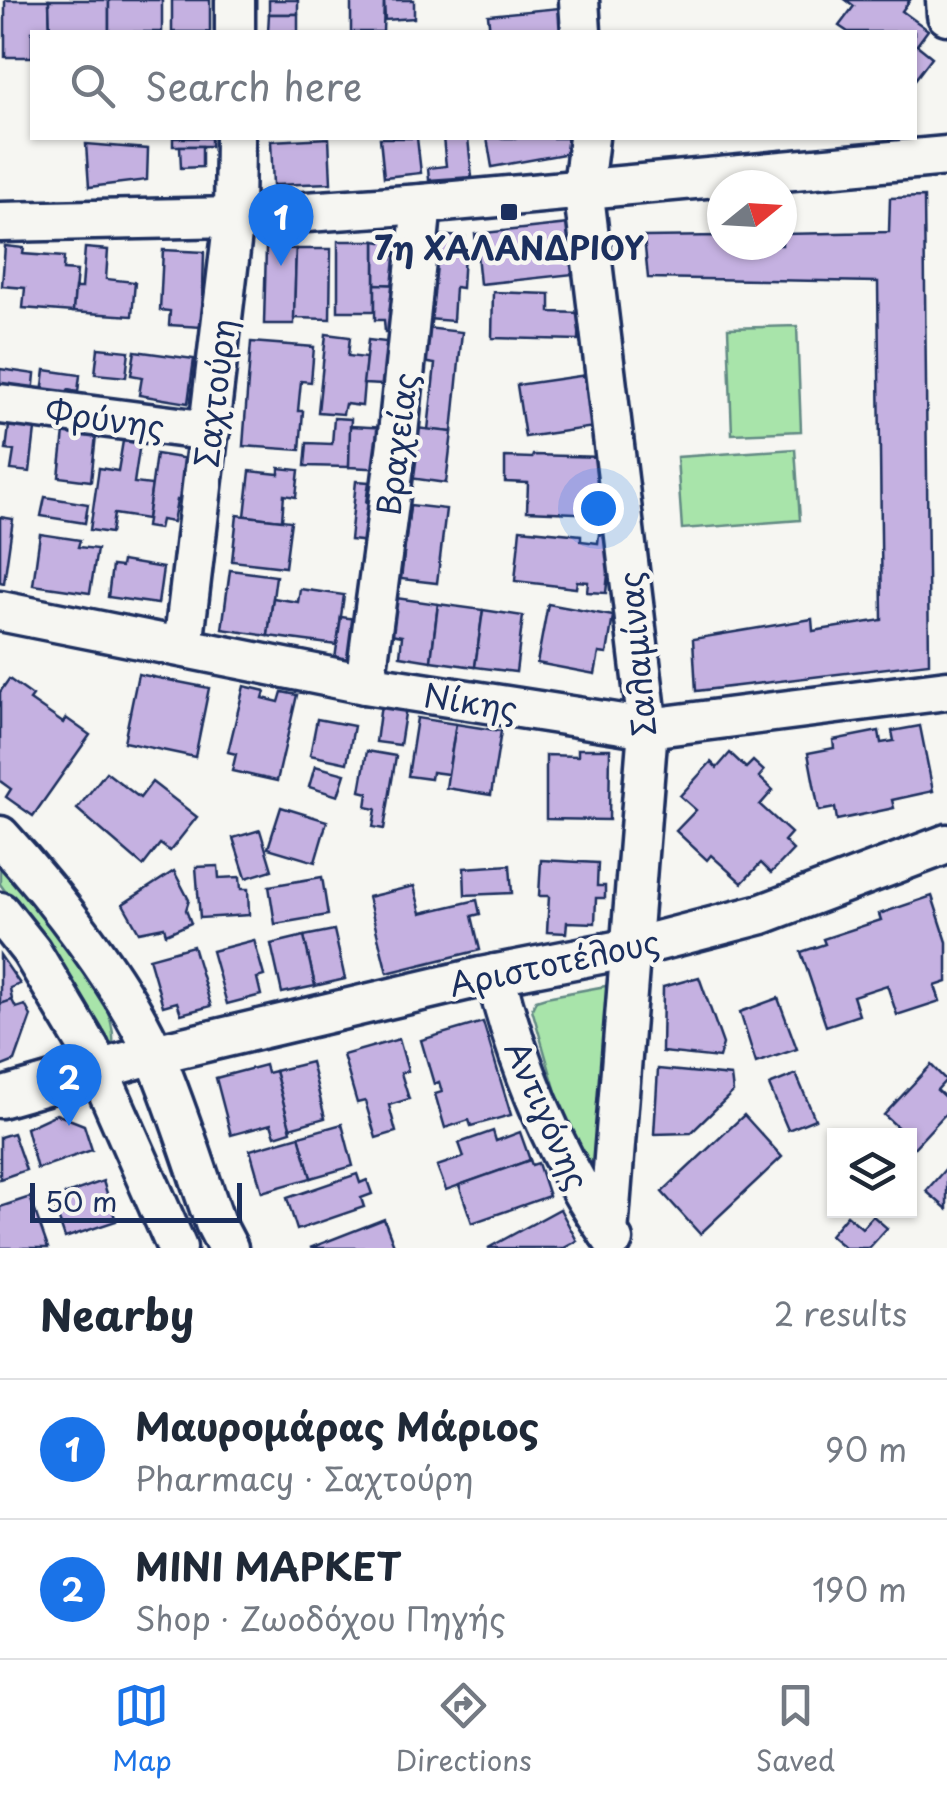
<!DOCTYPE html>
<meta charset="utf-8">
<style>
body{margin:0;font-family:"Playpen Sans",sans-serif;background:#f6f6f7;color:#1f2937}
.controls{position:absolute;right:30px;bottom:30px;display:grid;overflow:hidden;border-radius:0px;box-shadow:0 2px 8px #0004}
.controls button{width:90px;height:90px;display:grid;place-items:center;padding:0;border:0;border-bottom:2px solid #e0e1e3;background:#fff;color:#1f2937;font:50px sans-serif}
.compass{position:absolute;left:707px;top:170px;width:90px;height:90px;border-radius:50%;background:#fff;box-shadow:0 2px 8px #0004;rotate:72deg}
.scale{position:absolute;left:30px;bottom:25px;width:212px;box-sizing:border-box;padding-left:10px;border:5px solid #1b2f5e;border-top:0;font-size:28px;line-height:35px;white-space:nowrap;color:#1b2f5e;-webkit-text-stroke:8px #f6f6f2;paint-order:stroke}
.you{position:absolute;left:598px;top:508px;width:35px;height:35px;margin:-25px;border:8px solid #fff;border-radius:50%;background:#1a73e8;box-shadow:0 0 0 15px #1a73e833}
.badge{display:grid;place-items:center;width:65px;height:65px;border-radius:50%;background:#1a73e8;color:#fff;font-size:32px;font-weight:700}
.pin{position:absolute;translate:-50% -82px;filter:drop-shadow(0 2px 5px #0008)}
.pin::after{content:'';position:absolute;top:52px;width:35px;height:30px;background:inherit;clip-path:polygon(0 0,100% 0,50% 100%)}
.list{margin:0;padding:0;list-style:none}
h2{display:flex;justify-content:space-between;align-items:center;height:130px;margin:0;padding:0 40px;font-size:42px}
h2 small{font-size:32px;font-weight:400;color:#747a83}
.list li{display:grid;grid-template-columns:65px 1fr auto;gap:30px;align-items:center;box-sizing:border-box;height:140px;padding:0 40px;border-top:2px solid #e0e1e3}
.list b{display:block;font-size:38px;white-space:nowrap}
.list p{margin:0;font-size:32px;white-space:nowrap;color:#747a83}
.list em{font-size:32px;font-style:normal;color:#747a83}
.icon{flex:none;width:55px;height:55px;fill:none;stroke:currentColor;stroke-width:2;stroke-linecap:round;stroke-linejoin:round}
.map{position:relative;flex:none;width:947px;height:1248px;overflow:hidden}
.search{position:absolute;background:#fff;box-shadow:0 2px 8px #0004;left:30px;right:30px;top:30px;height:110px;display:flex;align-items:center;gap:25px;box-sizing:border-box;padding:0 35px;border-radius:0px;color:#747a83;font-size:38px}
.sheet{height:410px;background:#fff}
nav{display:flex;justify-content:space-around;align-items:center;box-sizing:border-box;height:140px;border-top:2px solid #e0e1e3;background:#fff;font-size:28px;color:#747a83}
nav a{display:grid;justify-items:center;gap:5px}
nav .on{color:#1a73e8}
.map>svg:first-child{display:block}
</style>
<div class="map">
<svg width="947" height="1248" viewBox="0 0 947 1248">
<rect width="100%" height="100%" fill="#f6f6f2"/>
<filter id="ink" filterUnits="userSpaceOnUse"><feTurbulence type="fractalNoise" baseFrequency=".01" numOctaves="2"/><feDisplacementMap in="SourceGraphic" scale="20" xChannelSelector="R" yChannelSelector="G"/><feConvolveMatrix kernelMatrix="1 2 1 2 8 2 1 2 1" color-interpolation-filters="sRGB"/></filter>
<g filter="url(#ink)">
<g fill="#a8e4aa" stroke="#628a84" stroke-width="2.5">
<polygon points="797,326 801,431 732,434 728,328"/>
<polygon points="795,449 800,520 682,529 677,457"/>
<path d="M0,847C33,893 118,990 113,1044L106,1051L49,951L0,884Z"/>
<polygon points="606,986 611,994 596,1168 589,1167 569,1137 532,1009 536,1000 546,997"/>
</g>
<g fill="#c5b1e1" stroke="#1b2f5e" stroke-width="2.5">
<polygon points="5,0 49,0 50,32 32,32 32,57 5,57"/>
<polygon points="49,0 109,0 109,32 50,32"/>
<rect x="109" y="0" width="53" height="32"/>
<rect x="172" y="0" width="38" height="32"/>
<rect x="269" y="0" width="29" height="14"/>
<polygon points="351,0 384,0 383,32 351,32"/>
<polygon points="384,0 414,0 414,18 385,20"/>
<polygon points="846,0 910,0 902,11 928,30 917,45 932,57 914,81 914,32 848,32 839,26 854,6"/>
<polygon points="559,8 562,32 490,32 488,15"/>
<polygon points="269,14 298,14 298,32 268,32"/>
<rect x="173" y="138" width="38" height="8"/>
<polygon points="329,138 331,183 273,185 271,141"/>
<polygon points="380,138 417,138 421,173 384,177"/>
<polygon points="443,138 468,138 472,177 429,180 428,168 446,166"/>
<polygon points="487,138 572,138 575,152 492,167"/>
<polygon points="86,144 148,149 147,180 89,187"/>
<polygon points="180,146 202,146 202,167 181,168"/>
<polygon points="924,197 929,663 696,691 693,639 812,619 813,631 882,620 878,282 648,278 644,237 722,236 722,245 782,245 782,234 889,232 890,198"/>
<polygon points="578,223 583,273 480,284 475,234"/>
<polygon points="381,233 398,233 398,246 401,246 401,285 375,284 375,241 381,242"/>
<polygon points="433,235 465,237 462,288 455,287 453,321 428,319"/>
<rect x="338" y="241" width="37" height="70"/>
<polygon points="5,246 24,248 23,254 64,257 63,270 77,271 73,312 23,308 25,288 2,286"/>
<polygon points="85,248 108,250 106,279 135,282 132,316 73,312 75,288 82,288"/>
<polygon points="266,248 296,249 294,324 264,324"/>
<polygon points="296,249 331,249 330,319 294,318"/>
<polygon points="163,250 204,252 202,327 169,325 170,311 160,310"/>
<polygon points="375,284 401,285 401,332 385,332 384,320 375,320"/>
<polygon points="493,292 550,294 550,312 580,313 579,340 492,338"/>
<polygon points="426,328 462,332 452,432 428,430 435,364 422,362"/>
<polygon points="326,334 350,337 348,356 366,358 362,406 345,404 343,414 318,412"/>
<polygon points="368,340 404,344 399,405 381,404 383,385 363,384"/>
<polygon points="251,342 314,347 311,382 301,381 298,411 303,411 300,450 243,446"/>
<polygon points="98,348 129,351 126,377 95,374"/>
<polygon points="135,351 194,359 188,403 139,395 142,377 131,375"/>
<polygon points="0,369 35,374 33,395 0,390"/>
<polygon points="45,370 80,375 78,392 68,390 67,398 42,394"/>
<polygon points="587,375 594,427 525,437 517,385"/>
<polygon points="10,418 36,421 30,472 11,470 14,451 6,450"/>
<polygon points="334,418 351,419 349,467 305,466 307,443 332,444"/>
<polygon points="65,423 97,426 91,481 59,477"/>
<polygon points="350,426 388,428 387,469 349,467"/>
<polygon points="416,428 452,432 446,483 410,478"/>
<polygon points="123,441 140,443 134,483 152,485 147,519 114,514 111,533 90,530 99,468 118,471"/>
<polygon points="156,454 188,459 182,501 177,500 173,522 161,520 159,529 146,527"/>
<polygon points="533,455 602,457 600,514 527,511 528,483 505,482 505,457 532,458"/>
<polygon points="279,468 299,470 296,497 284,495 282,520 245,516 250,471 279,474"/>
<polygon points="356,481 369,482 366,503 373,504 383,543 350,540"/>
<polygon points="45,497 88,504 85,523 41,516"/>
<polygon points="410,505 446,509 437,583 401,579"/>
<polygon points="237,515 291,521 285,567 232,561"/>
<polygon points="0,517 13,519 4,583 0,582"/>
<polygon points="520,529 581,535 581,541 598,543 599,534 612,536 606,593 587,592 588,582 577,581 576,588 515,581"/>
<polygon points="40,534 80,540 78,547 97,549 90,593 33,585"/>
<polygon points="122,561 163,568 158,604 108,597 112,566 121,567"/>
<polygon points="230,570 276,576 268,636 222,629"/>
<polygon points="300,589 344,595 337,645 268,636 273,598 298,602"/>
<polygon points="396,598 438,604 431,661 400,656 402,636 391,634"/>
<polygon points="438,604 483,610 475,667 431,661"/>
<polygon points="548,604 613,616 607,654 599,653 595,674 537,663"/>
<polygon points="483,610 523,616 516,672 475,667"/>
<polygon points="341,617 372,621 367,663 335,659"/>
<polygon points="138,674 209,688 195,757 124,742"/>
<polygon points="9,679 33,696 30,700 63,723 66,718 90,735 33,816 6,797 11,789 0,781 0,692"/>
<polygon points="244,686 265,691 263,698 279,702 282,692 297,695 277,781 232,771 236,754 228,752"/>
<polygon points="382,697 407,701 400,745 376,742"/>
<polygon points="417,718 456,724 448,774 432,772 431,779 408,776"/>
<polygon points="317,719 354,726 347,763 310,755"/>
<polygon points="456,724 501,731 491,795 446,788"/>
<polygon points="920,726 933,791 892,800 894,808 837,820 835,808 819,811 808,753 834,748 833,740 879,731 881,743 894,741 892,731"/>
<polygon points="578,749 610,749 609,820 546,819 546,755 578,756"/>
<polygon points="367,751 396,756 384,829 373,827 376,809 366,807 368,793 360,791"/>
<polygon points="730,753 746,768 753,761 764,771 759,777 773,790 760,805 791,833 784,841 793,850 771,873 761,863 742,883 711,855 707,860 676,831 696,810 680,796 711,762 717,768"/>
<polygon points="315,766 345,774 338,796 309,787"/>
<polygon points="106,772 140,798 152,782 197,817 170,851 160,844 143,866 77,809"/>
<polygon points="281,807 327,821 315,862 268,848"/>
<polygon points="260,830 272,870 246,878 233,838"/>
<polygon points="541,860 598,863 597,886 605,886 605,898 596,898 595,923 567,922 566,933 547,932 549,896 539,896"/>
<polygon points="510,865 512,893 465,895 464,868"/>
<polygon points="218,866 219,878 240,877 241,889 248,889 249,915 200,918 196,867"/>
<polygon points="174,871 189,900 186,910 191,923 166,934 164,927 139,932 123,904"/>
<polygon points="322,877 328,915 275,924 269,886"/>
<polygon points="414,886 421,913 477,900 480,914 472,916 480,950 387,973 368,897"/>
<polygon points="932,896 947,942 947,982 935,986 940,1001 897,1015 887,985 853,996 859,1015 826,1026 801,952 825,944 823,939 881,920 879,914"/>
<polygon points="334,930 345,979 315,986 304,936"/>
<polygon points="304,936 315,986 282,993 271,944"/>
<polygon points="254,940 264,976 257,978 261,995 227,1004 212,951"/>
<polygon points="193,946 211,1006 181,1014 177,1002 163,1006 149,958"/>
<polygon points="0,955 20,984 10,988 12,1000 0,1004"/>
<polygon points="699,977 723,1044 719,1058 662,1052 663,987"/>
<polygon points="778,998 797,1049 756,1063 740,1012"/>
<polygon points="12,1000 16,1008 25,1005 31,1016 15,1061 0,1067 0,1004"/>
<polygon points="483,1022 511,1115 471,1126 469,1120 445,1128 435,1094 442,1092 439,1082 434,1084 421,1040"/>
<polygon points="399,1039 408,1071 401,1073 409,1099 389,1105 396,1132 376,1138 365,1101 357,1103 343,1055"/>
<polygon points="311,1062 325,1118 290,1128 275,1071"/>
<polygon points="265,1065 267,1073 275,1071 291,1131 275,1136 271,1124 231,1135 216,1078"/>
<polygon points="931,1065 946,1080 937,1090 947,1099 947,1112 910,1152 910,1136 902,1136 904,1133 884,1115"/>
<polygon points="658,1069 731,1076 733,1092 691,1133 654,1134"/>
<polygon points="796,1074 815,1119 788,1130 769,1085"/>
<polygon points="56,1114 84,1125 92,1150 37,1169 26,1128"/>
<polygon points="744,1115 782,1157 700,1234 662,1192"/>
<polygon points="342,1124 353,1166 311,1178 299,1136"/>
<polygon points="493,1131 496,1141 520,1132 530,1160 446,1190 437,1166 464,1157 459,1143"/>
<polygon points="13,1133 26,1170 0,1179 0,1137"/>
<polygon points="299,1136 311,1178 262,1192 250,1150"/>
<polygon points="530,1160 532,1165 538,1163 549,1196 472,1223 459,1185"/>
<polygon points="947,1167 947,1209 926,1191"/>
<polygon points="357,1174 360,1183 367,1180 372,1194 361,1198 364,1207 297,1230 287,1198"/>
<polygon points="103,1181 116,1221 65,1238 52,1199"/>
<polygon points="30,1197 48,1248 0,1248 0,1207"/>
<polygon points="560,1209 577,1241 564,1248 488,1248"/>
<polygon points="847,1215 862,1228 873,1216 887,1228 869,1248 845,1248 830,1235"/>
<polygon points="384,1219 395,1248 310,1248"/>
</g>
<g fill="none" stroke-linecap="round" stroke-linejoin="round">
<defs>
<g id="minor">
<polyline points="579,0 581,32"/>
<polyline points="946,0 947,15"/>
<polyline points="235,32 235,0"/>
<polyline points="589,138 583,187 648,728 608,1233"/>
<polyline points="0,222 234,217 422,204 947,156"/>
<polyline points="0,404 210,431"/>
<polyline points="0,611 365,684 648,728 947,690"/>
<polyline points="183,647 234,217 235,138"/>
<polyline points="365,684 397,443 422,204"/>
<path d="M0,836C54,895 123,983 155,1056C178,1110 195,1167 215,1223L228,1248"/>
<polyline points="0,912 31,951 89,1048 177,1248"/>
<path d="M495,974C519,1070 556,1159 613,1240"/>
<polyline points="0,1098 154,1054 481,977 631,948 762,914 947,844"/>
</g>
</defs>
<use href="#minor" stroke="#1b2f5e" stroke-width="45"/>
<use href="#minor" stroke="#f6f6f2" stroke-width="38"/>
</g>
</g>
<rect fill="#1b2f5e" stroke="#f6f6f2" stroke-width="4" x="499" y="202" width="20" height="20" rx="5"/>
<g text-anchor="middle" dominant-baseline="central" stroke-width="9" stroke-linejoin="round" paint-order="stroke">
<g font-size="32" font-weight="bold" fill="#1b2f5e" stroke="#f6f6f2">
<text x="509" y="247">7η ΧΑΛΑΝΔΡΙΟΥ</text>
</g>
<g font-size="32" fill="#1b2f5e" stroke="#f6f6f2">
<text transform="translate(214 393) rotate(-83)">Σαχτούρη</text>
<text transform="translate(105 418) rotate(8)">Φρύνης</text>
<text transform="translate(396 444) rotate(-83)">Βραχείας</text>
<text transform="translate(636 654) rotate(-95)">Σαλαμίνας</text>
<text transform="translate(471 701) rotate(9)">Νίκης</text>
<text transform="translate(554 962) rotate(-12)">Αριστοτέλους</text>
<text transform="translate(548 1115) rotate(66)">Αντιγόνης</text>
</g>
</g>
</svg>
<div class="controls">
<button><svg class="icon" aria-label="layers" viewBox="0 0 24 24"><path d="M12 4l9 5-9 5-9-5zM3 14l9 5 9-5"/></svg></button>
</div>
<svg class="compass" viewBox="-18 -18 36 36"><path d="M0-13l5 13h-10z" fill="#e53935"/><path d="M0 13l5-13h-10z" fill="#747a83"/></svg>
<div class="scale">50 m</div>
<div class="you"></div>
<div class="pin badge" style="left:281px;top:266px">1</div>
<div class="pin badge" style="left:69px;top:1126px">2</div>
<div class="search"><svg class="icon" aria-label="search" viewBox="0 0 24 24"><circle cx="10" cy="10" r="6"/><path d="M15 15l6 6"/></svg>Search here</div>
</div>
<section class="sheet">
<h2>Nearby<small>2 results</small></h2>
<ul class="list">
<li><span class="badge">1</span><div><b>Μαυρομάρας Μάριος</b><p>Pharmacy · Σαχτούρη</p></div><em>90 m</em></li>
<li><span class="badge">2</span><div><b>ΜΙΝΙ ΜΑΡΚΕΤ</b><p>Shop · Ζωοδόχου Πηγής</p></div><em>190 m</em></li>
</ul>
</section>
<nav>
<a class="on"><svg class="icon" aria-label="map" viewBox="0 0 24 24"><path d="M3 6l6-2 6 2 6-2v14l-6 2-6-2-6 2zM9 4v14M15 6v14"/></svg>Map</a>
<a><svg class="icon" aria-label="directions" viewBox="0 0 24 24"><path d="M12 3l9 9-9 9-9-9zM9 14v-3h6M13 9l2 2-2 2"/></svg>Directions</a>
<a><svg class="icon" aria-label="saved" viewBox="0 0 24 24"><path d="M7 4h10v16l-5-4-5 4z"/></svg>Saved</a>
</nav>
